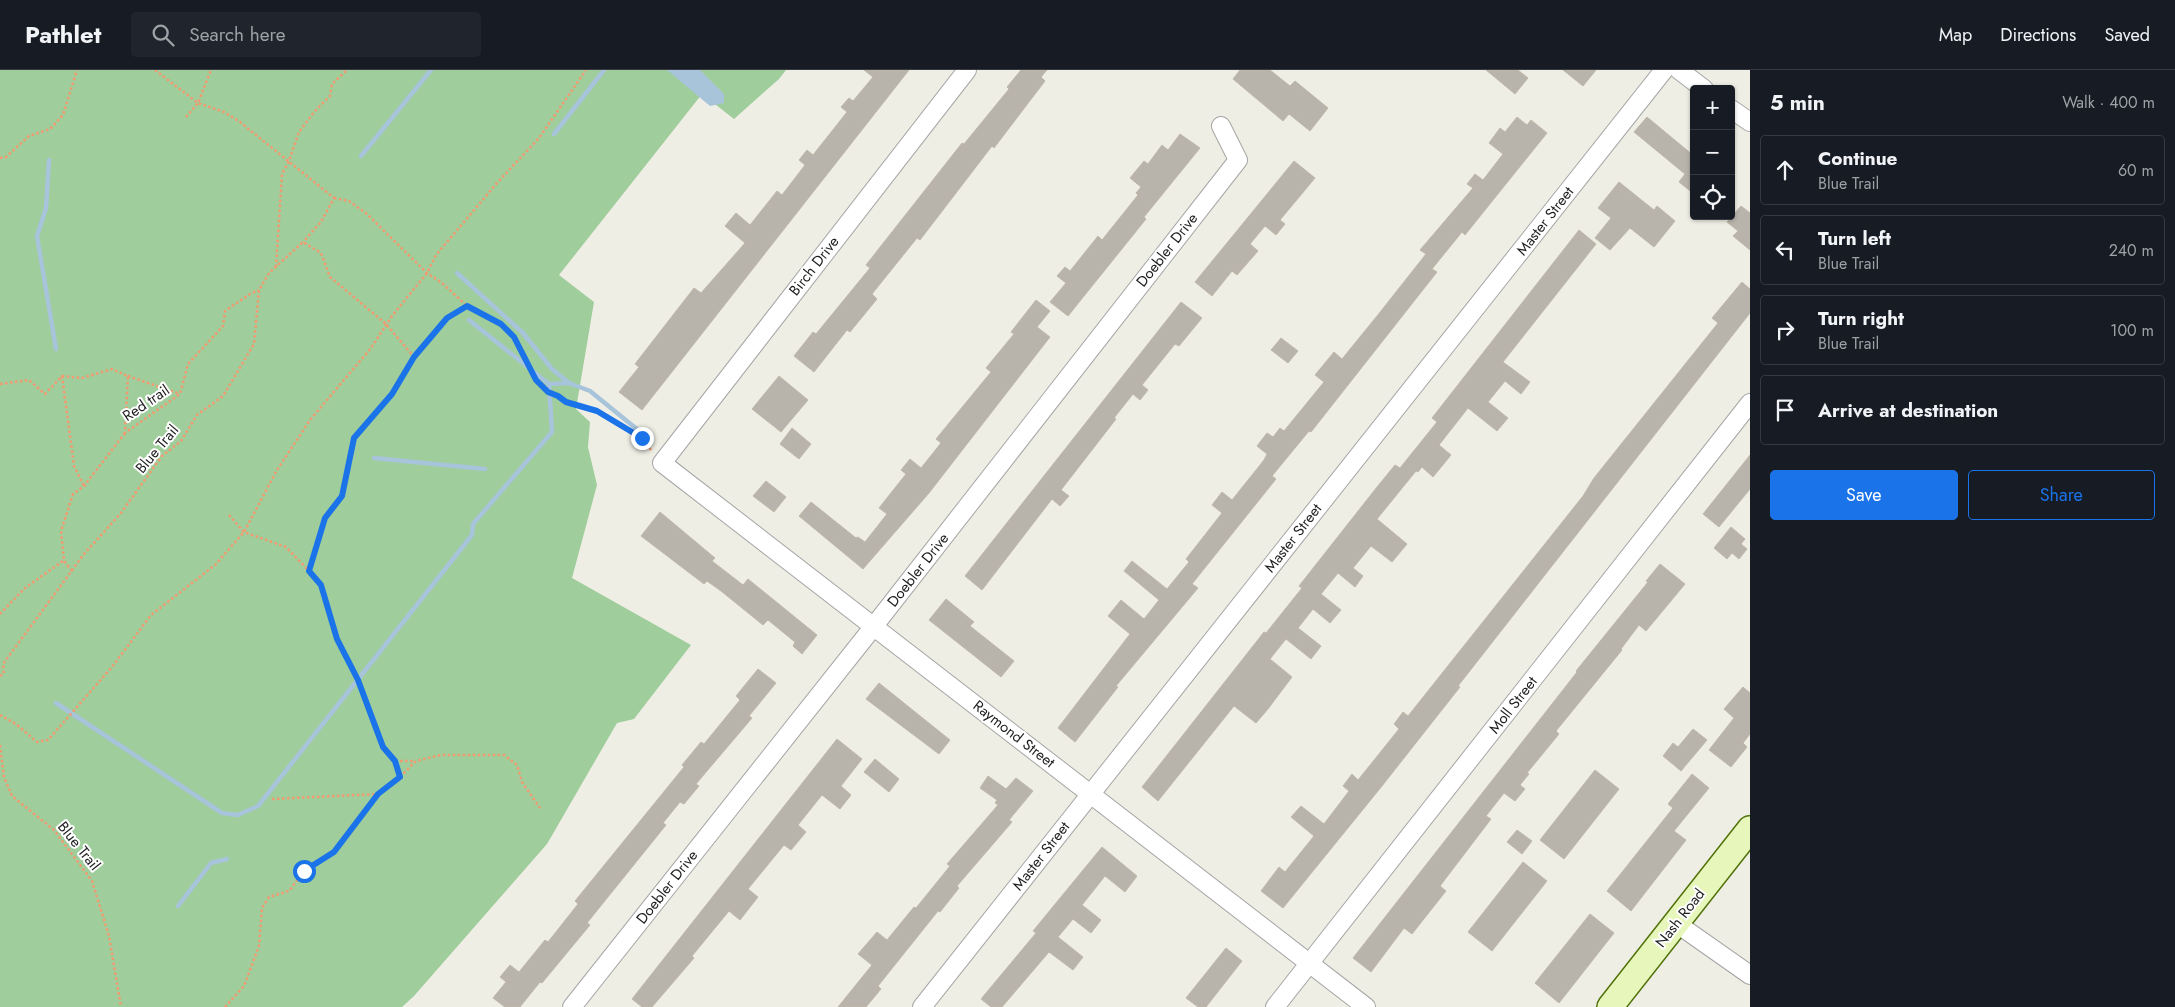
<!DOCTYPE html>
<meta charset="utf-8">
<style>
body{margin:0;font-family:Jost,sans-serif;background:#20242c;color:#f1f3f6}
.controls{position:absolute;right:15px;top:15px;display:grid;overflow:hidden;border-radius:5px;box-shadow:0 1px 4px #0004}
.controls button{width:45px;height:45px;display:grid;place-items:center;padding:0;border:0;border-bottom:1px solid #363941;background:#171b24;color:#f1f3f6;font:25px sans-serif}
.stop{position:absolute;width:15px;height:15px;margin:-11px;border:4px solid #1a73e8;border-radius:50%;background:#fff}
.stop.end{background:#1a73e8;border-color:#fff;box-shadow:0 1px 5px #0008}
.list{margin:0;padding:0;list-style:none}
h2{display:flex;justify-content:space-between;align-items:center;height:65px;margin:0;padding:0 20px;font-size:21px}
h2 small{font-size:16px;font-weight:400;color:#9ea1a6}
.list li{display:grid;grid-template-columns:32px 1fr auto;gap:15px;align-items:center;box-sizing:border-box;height:70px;margin:0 10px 10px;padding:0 10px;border:1px solid #363941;border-radius:5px}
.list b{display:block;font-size:19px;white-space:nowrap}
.list p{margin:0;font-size:16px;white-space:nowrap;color:#9ea1a6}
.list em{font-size:16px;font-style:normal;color:#9ea1a6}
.actions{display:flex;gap:10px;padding:15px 20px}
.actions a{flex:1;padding:11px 0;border:1px solid #1a73e8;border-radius:5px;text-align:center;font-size:18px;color:#1a73e8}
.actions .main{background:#1a73e8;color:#fff}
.icon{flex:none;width:28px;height:28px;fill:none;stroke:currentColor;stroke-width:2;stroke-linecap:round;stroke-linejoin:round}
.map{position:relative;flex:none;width:1750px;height:937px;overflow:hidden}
header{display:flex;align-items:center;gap:30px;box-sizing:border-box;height:70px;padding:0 25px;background:#171b24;border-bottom:1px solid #363941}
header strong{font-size:24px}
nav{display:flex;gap:28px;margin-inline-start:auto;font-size:18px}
.search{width:350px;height:45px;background:#20242c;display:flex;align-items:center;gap:12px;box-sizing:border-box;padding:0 18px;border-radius:5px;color:#9ea1a6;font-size:19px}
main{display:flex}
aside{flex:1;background:#171b24}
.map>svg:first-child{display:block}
</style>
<header>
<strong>Pathlet</strong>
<div class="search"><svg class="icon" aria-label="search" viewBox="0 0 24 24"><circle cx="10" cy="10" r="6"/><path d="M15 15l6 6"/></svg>Search here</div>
<nav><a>Map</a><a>Directions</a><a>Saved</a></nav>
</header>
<main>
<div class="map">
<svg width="1750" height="937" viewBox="0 0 1750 937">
<rect width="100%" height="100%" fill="#efeee5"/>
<polygon fill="#9fcd9b" points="0,0 786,0 779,9 734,49 702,24 559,205 594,232 576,339 590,352 588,377 597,415 572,508 691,575 634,649 617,653 547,774 414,926 402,937 0,937"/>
<polygon fill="#a7c4db" points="667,0 700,0 724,24 724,33 710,36"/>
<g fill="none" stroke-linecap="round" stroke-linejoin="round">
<g stroke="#a7c4db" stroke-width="4.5">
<polyline points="554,64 604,0"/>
<polyline points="361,86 431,0"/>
<polyline points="49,90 46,138 37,166 56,279"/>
<polyline points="457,203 523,263 552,299 569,313"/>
<polyline points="469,250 549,314 569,313 590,321 638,360 646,363"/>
<polyline points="374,388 485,399"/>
<polyline points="56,633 222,743 238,745 258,736 472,465 473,454 552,362 549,314"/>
<polyline points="178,836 211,793 227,789"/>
</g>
</g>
<g fill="#b8b4ab" stroke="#c0b8a8">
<polygon points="864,0 909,0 642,340 619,322 639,297 635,294 694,218 701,223 745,173 725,156 736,143 750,155 777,121 782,125 805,95 799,90 807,80 813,85 847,42 841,37 849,28 853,31 873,7"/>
<polygon points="1021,0 1047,0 1041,7 1045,11 994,78 992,76 920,170 917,168 872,224 877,229 850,262 847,260 814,302 794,286 813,262 816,264 870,198 866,195 962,73 964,74 1009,19 1007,17"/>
<polygon points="1240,0 1270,0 1290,16 1295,11 1328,38 1310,61 1289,44 1283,51 1233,9"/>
<polygon points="1486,0 1518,0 1528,8 1515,24"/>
<polygon points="1563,0 1596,0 1583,16"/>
<polygon points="1517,47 1527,55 1531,50 1547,63 1465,165 1462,162 1432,199 1437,202 1311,362 1309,361 1272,406 1276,409 1192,514 1198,518 1116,616 1118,617 1075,672 1058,658 1130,564 1108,546 1121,530 1144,549 1159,530 1124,501 1132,491 1167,519 1189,492 1186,489 1222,443 1212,435 1222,422 1232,430 1264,390 1267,384 1257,376 1267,363 1273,367 1280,358 1284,361 1324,312 1315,305 1334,282 1342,289 1377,246 1426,184 1420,180 1473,118 1467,114 1475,104 1483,110 1503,84 1489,73 1500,58 1505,62"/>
<polygon points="1647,47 1694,86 1694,124 1679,112 1685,104 1634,62"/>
<polygon points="1180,64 1200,78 1144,147 1146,149 1068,246 1050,232 1066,213 1057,206 1065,197 1070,201 1098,166 1102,170 1138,125 1136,123 1141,117 1130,108 1144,91 1148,94 1162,75 1168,80"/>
<polygon points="1294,91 1315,108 1280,150 1285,154 1276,165 1265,156 1250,174 1258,181 1237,205 1232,201 1212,226 1195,212"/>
<polygon points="1619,112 1654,140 1657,136 1675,151 1654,177 1630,158 1610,180 1595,168 1611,148 1598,138"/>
<polygon points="1741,136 1750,143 1750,180 1733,166 1738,161 1727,152"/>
<polygon points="1579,160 1596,174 1503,292 1530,312 1521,324 1505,311 1488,332 1508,348 1497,361 1468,338 1439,375 1451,385 1433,407 1422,397 1418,402 1416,401 1377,449 1407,474 1392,492 1371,476 1353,498 1363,506 1355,517 1338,503 1321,524 1341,540 1330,553 1313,539 1298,558 1321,576 1311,589 1286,569 1270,589 1292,607 1268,639 1256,653 1234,636 1158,731 1142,717 1264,562 1266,563 1302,518 1299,516 1377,417 1395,395 1400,398 1437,352 1432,348"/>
<polygon points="1742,212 1750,219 1750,243 1458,616 1460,617 1382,716 1283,838 1261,821 1279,797 1285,802 1314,766 1291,747 1301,736 1324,754 1349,721 1343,716 1352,704 1358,710 1399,659 1394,654 1403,642 1408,646 1416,636 1583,426 1594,408 1718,253 1712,248"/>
<polygon points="1036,230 1050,241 1037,257 1050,267 929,423 863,499 799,446 811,432 856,468 858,467 865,472 887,444 879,438 906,404 901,400 910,389 921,398 941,373 936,369 991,302 986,298 1014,264 1011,262"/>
<polygon points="1181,232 1202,248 1179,276 1175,274 1142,315 1148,320 1140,330 1133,324 1114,348 1116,349 1061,420 1069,426 1060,436 1052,429 982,520 965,506"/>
<polygon points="1281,268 1298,281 1288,293 1271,280"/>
<polygon points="779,306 808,330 781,362 752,339"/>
<polygon points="792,358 811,374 799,389 780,374"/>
<polygon points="1750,385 1750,419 1719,457 1703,444"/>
<polygon points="766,411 786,427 774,442 753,426"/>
<polygon points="660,442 715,488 712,491 743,515 748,509 817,565 802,584 793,576 795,572 768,550 763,555 721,521 707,511 704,514 641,466"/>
<polygon points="1731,457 1745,469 1741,474 1747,479 1739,489 1732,483 1727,489 1714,478"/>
<polygon points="1660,494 1685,514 1646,561 1639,555 1621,579 1622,580 1556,661 1559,664 1527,703 1529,704 1520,715 1525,719 1515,731 1504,723 1486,746 1491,749 1440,816 1446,821 1412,864 1404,858 1371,902 1353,888 1577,602 1576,601 1648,512 1646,511"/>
<polygon points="946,529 974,552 970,556 1014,591 1001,607 929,550"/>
<polygon points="758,599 776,613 749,646 752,648 696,714 699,716 684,734 680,732 663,753 666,755 587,853 590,855 542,913 540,912 520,937 505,937 493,928 506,912 500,907 510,895 519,902 545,870 548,872 578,834 575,831 684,697 682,695 701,672 704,674 740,630 736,626"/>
<polygon points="879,613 950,670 939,684 866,629"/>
<polygon points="1743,617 1750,623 1750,664 1743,673 1747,677 1731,697 1709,680 1734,648 1724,639"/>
<polygon points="1693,659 1707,670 1681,701 1663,686 1673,673 1678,677"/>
<polygon points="837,669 862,689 841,716 851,725 840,739 822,725 798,755 806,762 791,780 784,775 748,819 758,827 740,850 729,841 692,886 694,888 652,937 642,937 632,929"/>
<polygon points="875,689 899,709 889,722 864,702"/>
<polygon points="1595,700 1619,719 1564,789 1540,770"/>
<polygon points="1692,704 1709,718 1674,761 1686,770 1631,841 1607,821 1673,738 1668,734"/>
<polygon points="988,706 1006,719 1016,708 1033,721 1009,750 1012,752 957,816 959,818 940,842 938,841 878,916 881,919 866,937 838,937 872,895 858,884 877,862 887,870 914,837 916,838 950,796 947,794 998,735 995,733 997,730 980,718"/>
<polygon points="1517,760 1532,771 1522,784 1507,772"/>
<polygon points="1102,777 1137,806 1125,822 1105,806 1082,835 1101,850 1091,863 1073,849 1058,867 1083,887 1073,900 1049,882 1002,937 991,937 981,929 1036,863 1033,861"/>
<polygon points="1523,792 1547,811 1492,881 1468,862"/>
<polygon points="1590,844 1614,863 1559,933 1535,913"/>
<polygon points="1226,878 1242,891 1206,937 1198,937 1186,928"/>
</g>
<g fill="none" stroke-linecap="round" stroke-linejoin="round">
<defs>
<g id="street">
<polyline points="967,0 662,393 1366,937"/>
<polyline points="1679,0 1704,19"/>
<polyline points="1731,39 1750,52"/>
<polyline points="1676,853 1750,905"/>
<polyline points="572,937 874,556 1238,90 1221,56"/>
<polyline points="922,937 1664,0"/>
<polyline points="1275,937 1750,333"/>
</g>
<polyline id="secondary" points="1610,937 1750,759"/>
</defs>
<use href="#street" stroke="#a5a5a5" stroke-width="20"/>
<use href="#secondary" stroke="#507209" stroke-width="28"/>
<g stroke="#f49a71" stroke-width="2.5" stroke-dasharray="2.5 2.5" stroke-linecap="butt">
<polyline points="155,0 198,33 224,42 240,52 334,128 321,152 303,172"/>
<polyline points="186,47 198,33 211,0"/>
<polyline points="0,88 6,87 29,66 50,59 63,45 77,0"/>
<polyline points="334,128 349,131 367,144 427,203 442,213 467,236"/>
<polyline points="276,197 282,104 289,91 299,62 314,42 330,26 332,14 347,0"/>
<polyline points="62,306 74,396 84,416"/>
<polyline points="128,306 180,324"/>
<polyline points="0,314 29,310 45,324 62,306 82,308 112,299 128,306 125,363 180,324 188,294 223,256 225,241 250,224 259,220"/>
<polyline points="229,445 244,462 286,477 309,501"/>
<polyline points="72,501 64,491 61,461 73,424 84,416 125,363"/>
<polyline points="0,544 25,518 63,491"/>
<polyline points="0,606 4,603 3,594 84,484 121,443 162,386 181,371 197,345 223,326 254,274 259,220 269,203 303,172 321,183 330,207 386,254 414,287"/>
<polyline points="0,645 16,654 37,672 48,670 112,597 151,545 215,495 244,462 277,400 310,350 371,278 392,246 427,203 436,185 497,113 539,68 586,0"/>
<polyline points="0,675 4,707 12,726 54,760 92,811 109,866 121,937"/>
<polyline points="395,691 415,691"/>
<polyline points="400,707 416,691 441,685 504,685 517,695 522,712 540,738"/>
<polyline points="272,729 378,724"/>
<polyline points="225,937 244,916 259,876 262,838 269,827 289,821 304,801 334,782 378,724 400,707 395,691 383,677 358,610 337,569 321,515 309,501 325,448 342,426 354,368 392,324 414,287 447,248 467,236 501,254 514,267 536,310 548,322 559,326 566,332 597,341 642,369 651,380"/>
</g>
<use href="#street" stroke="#fff" stroke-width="18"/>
<use href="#secondary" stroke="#e7f7bb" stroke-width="25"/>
</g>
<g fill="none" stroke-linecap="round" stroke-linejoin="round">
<polyline stroke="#1a73e8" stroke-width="6" points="304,801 334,782 378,724 400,707 395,691 383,677 358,610 337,569 321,515 309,501 325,448 342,426 354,368 392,324 414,287 447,248 467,236 501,254 514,267 536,310 548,322 558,326 566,332 597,341 642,368"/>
</g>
<g text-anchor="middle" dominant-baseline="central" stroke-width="4" stroke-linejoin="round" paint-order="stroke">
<g font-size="15" fill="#1e1e1e" stroke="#fff">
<text transform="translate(1545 151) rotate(-52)">Master Street</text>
<text transform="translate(1167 180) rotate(-52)">Doebler Drive</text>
<text transform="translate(814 196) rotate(-52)">Birch Drive</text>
<text transform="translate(146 333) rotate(-34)">Red trail</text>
<text transform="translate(157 379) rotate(-50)">Blue Trail</text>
<text transform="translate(1293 468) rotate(-52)">Master Street</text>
<text transform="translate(918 500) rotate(-52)">Doebler Drive</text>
<text transform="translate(1513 635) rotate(-52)">Moll Street</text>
<text transform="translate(1014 664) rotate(38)">Raymond Street</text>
<text transform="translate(79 776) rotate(51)">Blue Trail</text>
<text transform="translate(1041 786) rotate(-52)">Master Street</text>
<text transform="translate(667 817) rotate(-52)">Doebler Drive</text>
<text transform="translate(1680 848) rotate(-52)">Nash Road</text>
</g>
</g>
</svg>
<div class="controls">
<button>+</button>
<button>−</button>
<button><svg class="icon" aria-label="locate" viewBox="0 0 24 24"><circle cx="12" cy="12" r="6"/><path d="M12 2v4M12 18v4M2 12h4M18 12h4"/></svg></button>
</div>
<div class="stop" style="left:304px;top:801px"></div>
<div class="stop end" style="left:642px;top:368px"></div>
</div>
<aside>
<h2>5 min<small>Walk · 400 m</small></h2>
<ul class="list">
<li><svg class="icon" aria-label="ahead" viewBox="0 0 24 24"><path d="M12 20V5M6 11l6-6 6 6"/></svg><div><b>Continue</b><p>Blue Trail</p></div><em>60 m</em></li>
<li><svg class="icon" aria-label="left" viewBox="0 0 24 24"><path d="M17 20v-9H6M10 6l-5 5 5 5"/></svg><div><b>Turn left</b><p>Blue Trail</p></div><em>240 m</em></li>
<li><svg class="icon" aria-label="right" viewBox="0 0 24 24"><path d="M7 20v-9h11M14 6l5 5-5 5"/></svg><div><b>Turn right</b><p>Blue Trail</p></div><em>100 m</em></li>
<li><svg class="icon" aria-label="arrive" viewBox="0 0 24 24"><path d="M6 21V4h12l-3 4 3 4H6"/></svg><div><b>Arrive at destination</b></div></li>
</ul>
<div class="actions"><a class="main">Save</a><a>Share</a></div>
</aside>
</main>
